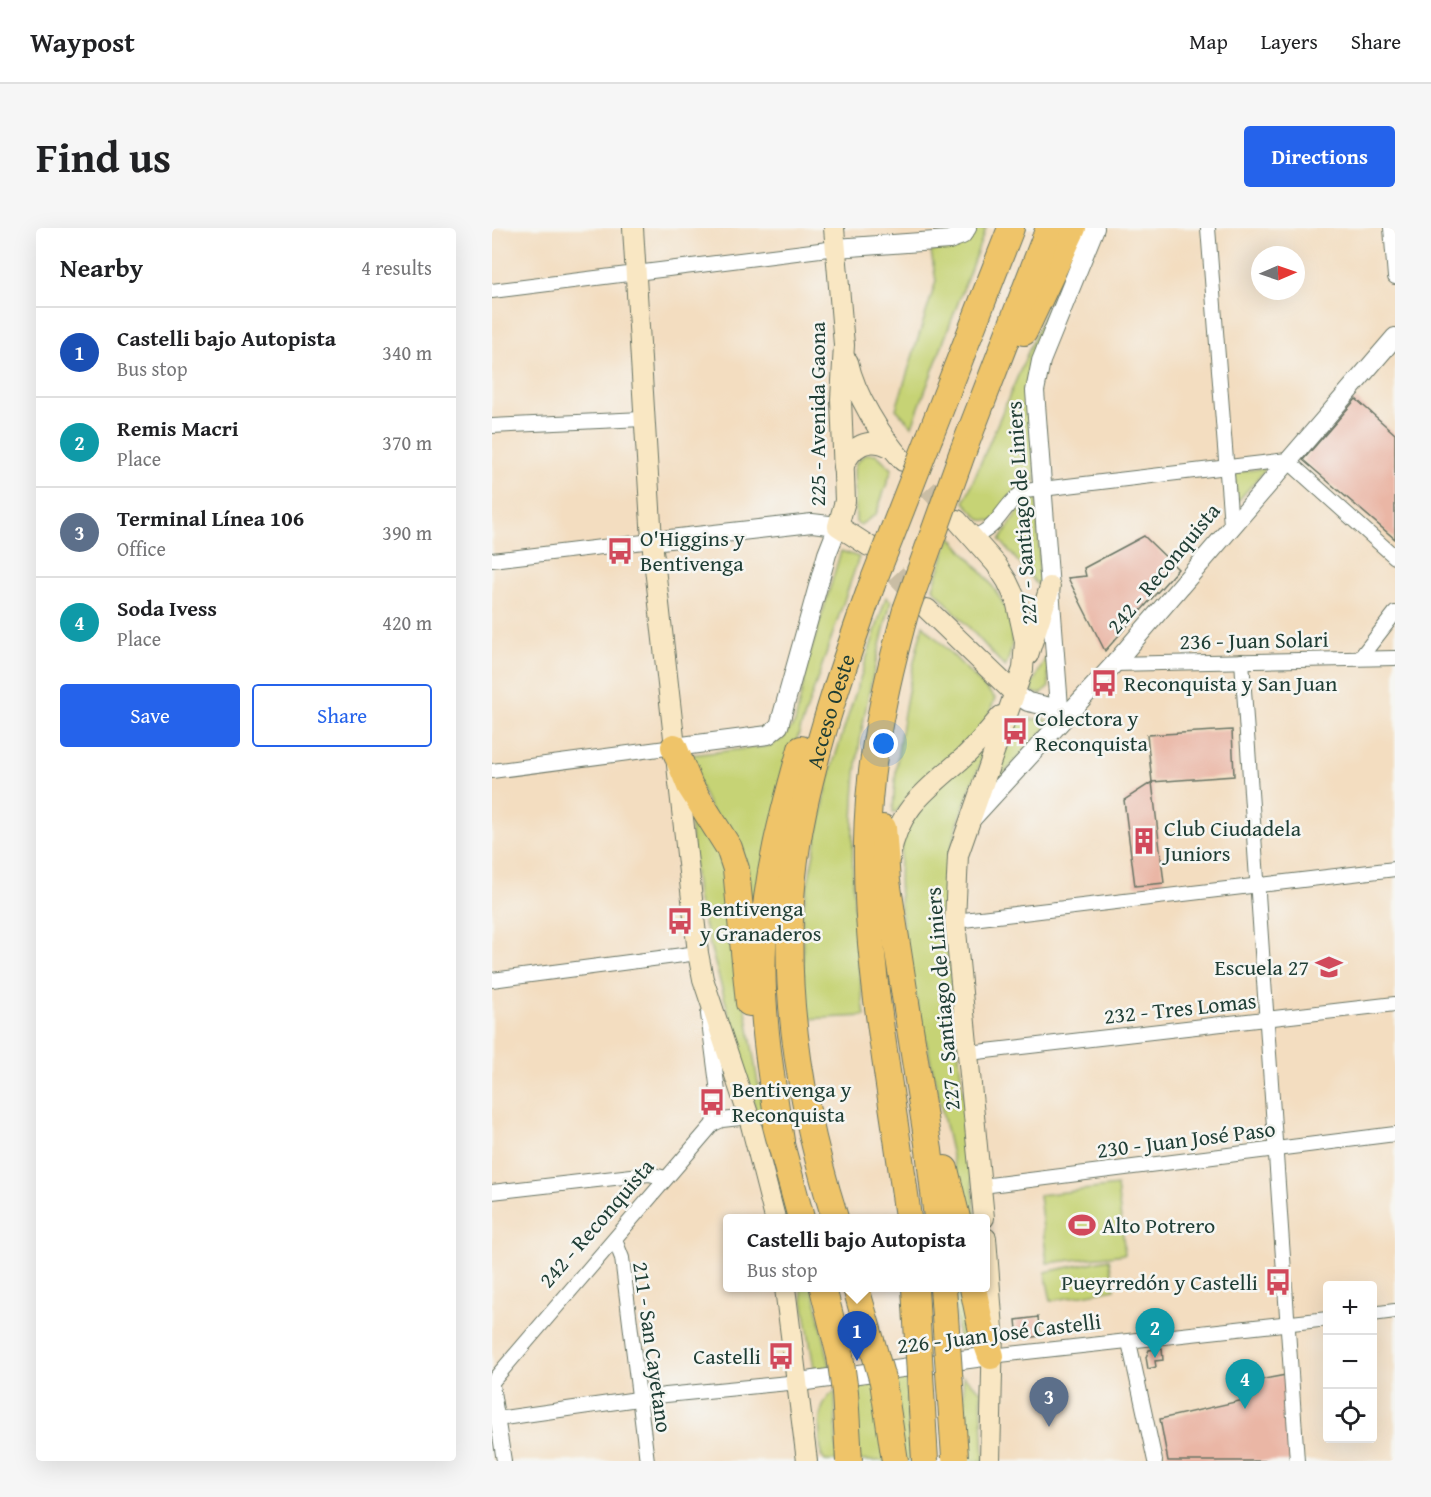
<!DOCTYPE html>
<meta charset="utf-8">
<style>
body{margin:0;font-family:"Gentium Book Plus",serif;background:#f6f6f6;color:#202124}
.controls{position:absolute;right:18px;bottom:18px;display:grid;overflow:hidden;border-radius:6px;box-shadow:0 6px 24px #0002}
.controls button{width:54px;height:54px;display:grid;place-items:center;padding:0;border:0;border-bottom:2px solid #e0e0e0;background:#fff;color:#202124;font:30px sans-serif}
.compass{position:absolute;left:759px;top:18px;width:54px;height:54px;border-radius:50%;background:#fff;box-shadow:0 6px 24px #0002;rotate:88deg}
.you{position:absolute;left:392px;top:516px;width:21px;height:21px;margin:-15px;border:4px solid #fff;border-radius:50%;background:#1a73e8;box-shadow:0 0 0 9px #1a73e833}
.badge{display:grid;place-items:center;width:39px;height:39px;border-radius:50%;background:#2563eb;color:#fff;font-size:20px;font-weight:700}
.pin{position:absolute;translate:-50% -50px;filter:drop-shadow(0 2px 3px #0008)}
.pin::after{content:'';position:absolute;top:32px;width:21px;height:18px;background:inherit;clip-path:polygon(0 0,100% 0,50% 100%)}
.popup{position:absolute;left:231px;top:986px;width:267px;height:78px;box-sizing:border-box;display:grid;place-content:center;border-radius:6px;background:#fff;filter:drop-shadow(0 2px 4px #0005);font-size:20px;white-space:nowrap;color:#757577}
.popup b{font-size:22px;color:#202124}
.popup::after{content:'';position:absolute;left:50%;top:100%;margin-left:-12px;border:12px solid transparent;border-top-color:#fff}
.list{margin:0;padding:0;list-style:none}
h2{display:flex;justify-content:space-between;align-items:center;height:78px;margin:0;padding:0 24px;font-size:26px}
h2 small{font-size:20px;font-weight:400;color:#757577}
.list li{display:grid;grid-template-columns:39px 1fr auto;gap:18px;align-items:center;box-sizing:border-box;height:90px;padding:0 24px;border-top:2px solid #e0e0e0}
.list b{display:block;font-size:22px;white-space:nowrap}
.list p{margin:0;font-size:20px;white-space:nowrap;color:#757577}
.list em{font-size:20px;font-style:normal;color:#757577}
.actions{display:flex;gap:12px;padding:18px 24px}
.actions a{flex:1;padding:14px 0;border:2px solid #2563eb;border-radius:6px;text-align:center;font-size:21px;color:#2563eb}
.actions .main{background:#2563eb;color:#fff}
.icon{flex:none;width:33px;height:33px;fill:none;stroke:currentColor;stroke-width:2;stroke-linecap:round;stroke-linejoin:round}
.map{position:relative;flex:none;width:903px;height:1233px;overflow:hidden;border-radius:6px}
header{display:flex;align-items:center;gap:36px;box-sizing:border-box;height:84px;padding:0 30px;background:#fff;border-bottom:2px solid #e0e0e0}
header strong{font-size:28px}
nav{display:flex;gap:33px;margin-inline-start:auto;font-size:21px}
.intro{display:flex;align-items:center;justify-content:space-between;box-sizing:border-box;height:144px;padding:0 36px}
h1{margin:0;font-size:42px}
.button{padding:15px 27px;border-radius:6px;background:#2563eb;color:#fff;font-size:21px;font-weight:700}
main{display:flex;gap:36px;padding:0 36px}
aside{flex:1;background:#fff;border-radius:6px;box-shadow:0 6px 24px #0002}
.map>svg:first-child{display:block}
</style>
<header>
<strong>Waypost</strong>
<nav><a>Map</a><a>Layers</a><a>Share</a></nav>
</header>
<div class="intro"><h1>Find us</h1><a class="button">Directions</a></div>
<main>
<aside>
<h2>Nearby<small>4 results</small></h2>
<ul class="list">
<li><span class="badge" style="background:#1a4fb4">1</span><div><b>Castelli bajo Autopista</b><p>Bus stop</p></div><em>340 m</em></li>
<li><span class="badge" style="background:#0f9aa8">2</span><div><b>Remis Macri</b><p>Place</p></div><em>370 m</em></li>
<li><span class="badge" style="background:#5c6f8a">3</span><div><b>Terminal Línea 106</b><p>Office</p></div><em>390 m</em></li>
<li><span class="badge" style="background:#0f9aa8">4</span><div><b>Soda Ivess</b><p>Place</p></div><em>420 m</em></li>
</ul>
<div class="actions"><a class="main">Save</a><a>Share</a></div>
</aside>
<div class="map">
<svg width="903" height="1233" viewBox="0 0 903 1233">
<rect width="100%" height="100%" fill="#f6f6f2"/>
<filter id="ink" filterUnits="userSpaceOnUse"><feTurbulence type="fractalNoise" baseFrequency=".0167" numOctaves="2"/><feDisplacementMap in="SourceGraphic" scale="12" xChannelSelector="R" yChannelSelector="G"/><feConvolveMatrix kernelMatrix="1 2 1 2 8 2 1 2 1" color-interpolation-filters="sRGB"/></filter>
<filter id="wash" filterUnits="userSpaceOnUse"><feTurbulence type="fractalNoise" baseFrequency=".008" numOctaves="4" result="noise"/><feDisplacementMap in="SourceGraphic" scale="24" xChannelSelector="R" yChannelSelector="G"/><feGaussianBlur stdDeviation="1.35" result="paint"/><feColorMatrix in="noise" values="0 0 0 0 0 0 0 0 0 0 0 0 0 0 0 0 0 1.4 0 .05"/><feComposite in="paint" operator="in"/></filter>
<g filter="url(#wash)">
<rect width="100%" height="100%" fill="#f3ddc0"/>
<g fill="#c6d374" stroke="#728854" stroke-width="1.5">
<polygon points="478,0 494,0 420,198 404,181 444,53 439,24 472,13"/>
<path d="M589,0H595L539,149L544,253C524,259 514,276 502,293L489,292L472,274Z"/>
<polygon points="373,226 384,226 400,241 384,286 368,297 364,294 362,242 364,235"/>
<polygon points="775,240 745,274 742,244"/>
<polygon points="545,266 548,352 548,360 508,312 536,268"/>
<path d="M458,308C489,344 539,388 513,439L441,360Z"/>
<polygon points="349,323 367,329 305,511 265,708 248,647 198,536 199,527 277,518 290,511 303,495 317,429"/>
<path d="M394,369L399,373C387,422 374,471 367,520C355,608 361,700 373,788L312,791L310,685L337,548Z"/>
<path d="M431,397L503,470L495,492L466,526L431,552L404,584H401C404,520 415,459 431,397Z"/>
<polygon points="555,427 557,459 549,466 542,465 539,459"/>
<polygon points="526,491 553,491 559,495 503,555 503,549"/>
<path d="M501,506C473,572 454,611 452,684L484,990H474C463,940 451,889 440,839C426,779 392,657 415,600C427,570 477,530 501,506Z"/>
<polygon points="196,572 234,629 248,746 267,861 299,990 293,990 205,670"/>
<polygon points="625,958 633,1026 555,1035 547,967"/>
<polygon points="617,1031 623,1061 559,1073 553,1044"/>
<polygon points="309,1060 321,1060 339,1143 322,1140"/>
<polygon points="461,1060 475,1060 486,1116 467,1119"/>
<polygon points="414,1145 418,1233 364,1233 358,1151"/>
<polygon points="471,1148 489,1163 492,1233 475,1233"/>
<path d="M343,1163L345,1233H333L329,1227C328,1204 322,1178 343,1163Z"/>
</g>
<g id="blocks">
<g fill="#eab6a5">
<polygon points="864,171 903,206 903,311 811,232"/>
<polygon points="652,308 686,341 613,423 576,350 594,348 592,340"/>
<polygon points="740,502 742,548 660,554 655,507"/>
<polygon points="660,554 672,655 643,658 632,572"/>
<polygon points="546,1089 548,1108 526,1111 524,1092"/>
<polygon points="670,1120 671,1132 663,1133 664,1139 656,1141 654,1129 657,1122"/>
<polygon points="794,1147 800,1233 676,1233 668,1191 752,1172 751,1155"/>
</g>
</g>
</g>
<g filter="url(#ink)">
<use href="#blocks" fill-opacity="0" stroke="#697565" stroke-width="1.5"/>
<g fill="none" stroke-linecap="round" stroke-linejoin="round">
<g stroke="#c9bda4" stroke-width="20" stroke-dasharray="20 10" stroke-linecap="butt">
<polyline points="416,238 459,285"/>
<polyline points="383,324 428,373"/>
</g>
<defs>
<g id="minor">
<polyline points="716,0 739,297"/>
<polyline points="899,0 903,49"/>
<polyline points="0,63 344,20"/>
<polyline points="0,198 151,191"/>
<path d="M481,309C509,299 510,276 533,263L795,232L903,329"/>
<polyline points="0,332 160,313"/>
<polyline points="868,430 903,385"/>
<polyline points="750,433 805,1233"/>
<polyline points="622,436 903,430"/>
<polyline points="0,543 182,519"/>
<polyline points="463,693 903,641"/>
<polyline points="0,752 206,725"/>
<polyline points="216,786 226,864 221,896"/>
<polyline points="477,825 903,776"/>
<polyline points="490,958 903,906"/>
<polyline points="0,964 157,946 174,950"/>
<polyline points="123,1012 130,1030 155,1233"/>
<polyline points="880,1086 903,1083"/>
<polyline points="637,1114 663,1233"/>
<polyline points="499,1128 836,1091"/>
<polyline points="0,1154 221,896 230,892 257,889"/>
<polyline points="0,1157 12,1233"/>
<polyline points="5,1191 174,1167 307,1154"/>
</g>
<g id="tertiary">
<polyline points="344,20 457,12 470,7 475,0"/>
<polyline points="160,313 320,295 346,298 335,326 287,498 276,507 182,519"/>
<polyline points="522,465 536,474 577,483"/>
<polyline points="567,479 543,163 549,133 603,0"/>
<polyline points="478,593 622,436 903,109"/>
<polyline points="307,1154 499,1128"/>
</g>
<g id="secondary">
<polyline points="141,0 160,313 206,725 211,751 257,889 283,990"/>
<polyline points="342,0 352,117 349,171 353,273 346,298 377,318"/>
<path d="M356,134C363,167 389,208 411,233"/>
<path d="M351,239C360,218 376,208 398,219"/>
<polyline points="465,292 504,336 515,353 524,372 533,413 531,441 466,627 463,693 492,990"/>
<polyline points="435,381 522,465"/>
<polyline points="536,427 558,359"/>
<path d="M398,629C406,580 436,561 471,530C485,517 497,502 509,488"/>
<polyline points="494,1010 501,1101 498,1233"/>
<polyline points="293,1060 315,1233"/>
</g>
<g id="motorway">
<polyline points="532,104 581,0"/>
<polyline points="438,208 519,0"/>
<polyline points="471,223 557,0"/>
<path d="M414,382C393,458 376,535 375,615C373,741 401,866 416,990"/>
<polyline points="182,519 198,558 237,620 244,641 257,775"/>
<polyline points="391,600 395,653 437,922 445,990"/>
<polyline points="284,898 309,990"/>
<path d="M289,913C279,848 268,784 271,718C273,651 291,585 309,521"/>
<polyline points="453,941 465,990"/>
<path id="s1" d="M343,990C302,859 282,721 311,584C327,507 353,433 379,359"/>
<polyline points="331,1060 348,1128"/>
<polyline points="481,1060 489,1099 499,1128"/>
</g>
</defs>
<use href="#minor" stroke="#697565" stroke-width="16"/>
<use href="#tertiary" stroke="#697565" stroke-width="20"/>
<use href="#secondary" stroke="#697565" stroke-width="22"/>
<use href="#motorway" stroke="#697565" stroke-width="28"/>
<use href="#minor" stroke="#fff" stroke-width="14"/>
<use href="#tertiary" stroke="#fff" stroke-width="18"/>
<use href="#secondary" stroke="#f9e7c3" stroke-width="20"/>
<use href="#motorway" stroke="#efc469" stroke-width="26"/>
<defs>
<g id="motorway-bridge">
<polyline points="379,359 438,208"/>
<polyline points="414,382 471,223"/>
<polyline points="364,1060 391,1154 403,1233"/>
<polyline points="423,1060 433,1233"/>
<polyline points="451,1060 463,1229"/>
<polyline points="348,1128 353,1164 357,1233"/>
</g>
</defs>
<use href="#motorway-bridge" stroke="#697565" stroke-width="28" stroke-linecap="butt"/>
<use href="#motorway-bridge" stroke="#efc469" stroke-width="26"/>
</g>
</g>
<defs>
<symbol id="bus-bare" viewBox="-9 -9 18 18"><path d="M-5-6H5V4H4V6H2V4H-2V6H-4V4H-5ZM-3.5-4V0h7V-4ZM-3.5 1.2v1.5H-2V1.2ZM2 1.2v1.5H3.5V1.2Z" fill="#d1495b" stroke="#f6f6f2" stroke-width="2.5" paint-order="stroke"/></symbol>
<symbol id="building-bare" viewBox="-9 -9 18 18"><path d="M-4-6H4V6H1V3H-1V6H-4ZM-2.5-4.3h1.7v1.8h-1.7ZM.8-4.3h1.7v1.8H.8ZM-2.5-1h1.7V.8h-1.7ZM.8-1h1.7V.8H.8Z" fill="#d1495b" stroke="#f6f6f2" stroke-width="2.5" paint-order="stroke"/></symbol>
<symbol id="school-bare" viewBox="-9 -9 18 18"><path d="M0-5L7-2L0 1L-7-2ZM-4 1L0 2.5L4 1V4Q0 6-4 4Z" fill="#d1495b" stroke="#f6f6f2" stroke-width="2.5" paint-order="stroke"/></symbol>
<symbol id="stadium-bare" viewBox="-9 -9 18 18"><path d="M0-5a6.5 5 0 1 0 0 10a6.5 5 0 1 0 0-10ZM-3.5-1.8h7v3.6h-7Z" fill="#d1495b" stroke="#f6f6f2" stroke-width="2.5" paint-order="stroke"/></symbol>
</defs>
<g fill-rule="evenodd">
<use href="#bus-bare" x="109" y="304" width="38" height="38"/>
<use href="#bus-bare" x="593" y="436" width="38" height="38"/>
<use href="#bus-bare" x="504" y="484" width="38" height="38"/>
<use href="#building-bare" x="633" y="594" width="38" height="38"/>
<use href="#bus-bare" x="169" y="674" width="38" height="38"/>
<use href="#school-bare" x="818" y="720" width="38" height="38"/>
<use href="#bus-bare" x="201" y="855" width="38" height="38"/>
<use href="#stadium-bare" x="571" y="978" width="38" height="38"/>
<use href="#bus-bare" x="767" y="1035" width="38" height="38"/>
<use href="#bus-bare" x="270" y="1109" width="38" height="38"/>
</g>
<g text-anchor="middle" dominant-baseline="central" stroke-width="5" stroke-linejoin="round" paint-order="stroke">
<g font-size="22" fill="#1f3d34" stroke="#f6f6f2">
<text transform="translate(325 186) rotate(-90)">225 - Avenida Gaona</text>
<text transform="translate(529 285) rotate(-94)">227 - Santiago de Liniers</text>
<text transform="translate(671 340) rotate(-50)">242 - Reconquista</text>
<text transform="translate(762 412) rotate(-1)">236 - Juan Solari</text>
<text stroke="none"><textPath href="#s1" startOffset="516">Acceso Oeste</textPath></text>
<text transform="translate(450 771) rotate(-95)">227 - Santiago de Liniers</text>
<text transform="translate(688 780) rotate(-6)">232 - Tres Lomas</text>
<text transform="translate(694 911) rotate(-7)">230 - Juan José Paso</text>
<text transform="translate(104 995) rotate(-49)">242 - Reconquista</text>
<text transform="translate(507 1105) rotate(-7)">226 - Juan José Castelli</text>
<text transform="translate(161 1119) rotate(82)">211 - San Cayetano</text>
</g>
<g font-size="22" fill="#1f3d34" stroke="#f6f6f2" text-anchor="start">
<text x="148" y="310">O'Higgins y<tspan x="148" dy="25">Bentivenga</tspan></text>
<text x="632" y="455">Reconquista y San Juan</text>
<text x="543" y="490">Colectora y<tspan x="543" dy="25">Reconquista</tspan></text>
<text x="672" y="600">Club Ciudadela<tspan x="672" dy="25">Juniors</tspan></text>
<text x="208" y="680">Bentivenga<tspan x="208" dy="25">y Granaderos</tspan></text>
<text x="817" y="739" text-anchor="end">Escuela 27</text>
<text x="240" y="861">Bentivenga y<tspan x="240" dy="25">Reconquista</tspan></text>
<text x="610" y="997">Alto Potrero</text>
<text x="766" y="1054" text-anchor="end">Pueyrredón y Castelli</text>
<text x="269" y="1128" text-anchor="end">Castelli</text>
</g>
</g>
</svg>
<div class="controls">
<button>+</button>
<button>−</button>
<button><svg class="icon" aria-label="locate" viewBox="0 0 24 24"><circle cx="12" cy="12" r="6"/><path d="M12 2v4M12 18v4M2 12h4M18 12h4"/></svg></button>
</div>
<svg class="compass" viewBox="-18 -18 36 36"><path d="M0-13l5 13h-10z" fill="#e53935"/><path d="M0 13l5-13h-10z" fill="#757577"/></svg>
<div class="you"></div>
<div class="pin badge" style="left:365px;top:1133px;background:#1a4fb4">1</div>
<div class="popup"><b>Castelli bajo Autopista</b>Bus stop</div>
<div class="pin badge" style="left:663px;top:1130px;background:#0f9aa8">2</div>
<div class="pin badge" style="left:557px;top:1199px;background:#5c6f8a">3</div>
<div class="pin badge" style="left:753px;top:1181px;background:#0f9aa8">4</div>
</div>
</main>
